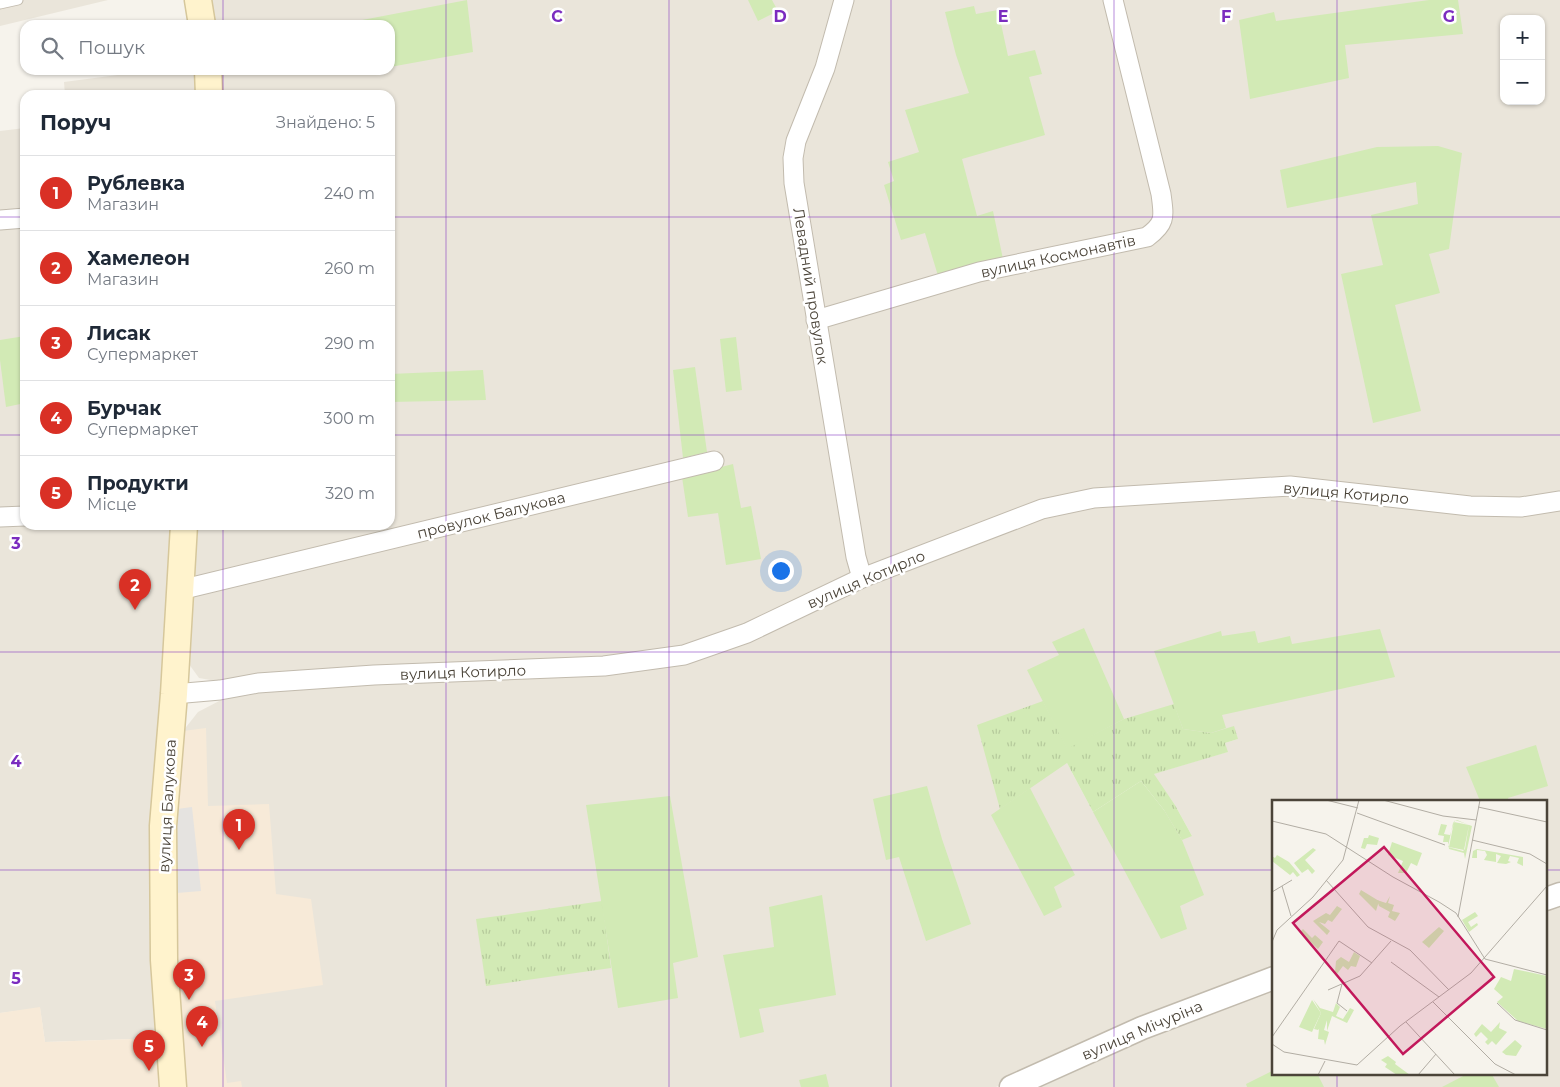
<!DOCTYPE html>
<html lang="uk">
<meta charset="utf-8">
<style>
body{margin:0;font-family:Montserrat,sans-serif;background:#f6f6f7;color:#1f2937}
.controls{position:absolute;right:15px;top:15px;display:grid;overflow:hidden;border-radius:10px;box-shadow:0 1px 4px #0004}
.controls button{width:45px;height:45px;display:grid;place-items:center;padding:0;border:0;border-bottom:1px solid #e0e1e3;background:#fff;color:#1f2937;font:25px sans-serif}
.you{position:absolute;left:780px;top:570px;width:18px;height:18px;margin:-12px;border:4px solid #fff;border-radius:50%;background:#1a73e8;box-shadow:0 0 0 8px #1a73e833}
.badge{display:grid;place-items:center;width:32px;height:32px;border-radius:50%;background:#d93025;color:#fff;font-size:16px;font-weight:700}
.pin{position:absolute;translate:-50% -41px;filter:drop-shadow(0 1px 2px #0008)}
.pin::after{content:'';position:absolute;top:26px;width:18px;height:15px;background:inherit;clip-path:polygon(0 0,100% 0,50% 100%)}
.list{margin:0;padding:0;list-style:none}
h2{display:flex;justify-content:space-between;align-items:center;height:65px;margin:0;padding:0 20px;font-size:21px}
h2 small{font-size:16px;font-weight:400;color:#747a83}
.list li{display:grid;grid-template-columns:32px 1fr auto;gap:15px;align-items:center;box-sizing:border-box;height:75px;padding:0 20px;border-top:1px solid #e0e1e3}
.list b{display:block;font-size:19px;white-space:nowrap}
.list p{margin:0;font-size:16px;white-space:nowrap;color:#747a83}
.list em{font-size:16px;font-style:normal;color:#747a83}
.icon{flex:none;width:28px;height:28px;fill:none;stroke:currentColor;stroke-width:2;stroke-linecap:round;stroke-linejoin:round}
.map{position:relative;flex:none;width:1560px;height:1087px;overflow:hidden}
.search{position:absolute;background:#fff;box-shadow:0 1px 4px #0004;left:20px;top:20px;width:375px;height:55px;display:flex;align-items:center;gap:12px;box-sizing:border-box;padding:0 18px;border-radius:15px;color:#747a83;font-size:19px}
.panel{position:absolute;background:#fff;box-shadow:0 1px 4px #0004;left:20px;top:90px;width:375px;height:440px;border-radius:15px}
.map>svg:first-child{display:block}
</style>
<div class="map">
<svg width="1560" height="1087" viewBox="0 0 1560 1087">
<defs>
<pattern id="grass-tufts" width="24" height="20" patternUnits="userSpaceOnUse" patternTransform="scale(1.25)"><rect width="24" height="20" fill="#d2eab5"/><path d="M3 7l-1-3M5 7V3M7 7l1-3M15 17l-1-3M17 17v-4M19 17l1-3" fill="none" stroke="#b6ca9c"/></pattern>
</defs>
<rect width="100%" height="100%" fill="#f6f3ec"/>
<g fill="#eae5da" fill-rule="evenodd">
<polygon points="0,0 108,0 0,26"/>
<path d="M204,0H1560V498L1520,501L1344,485L1094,491L741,630L683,650L602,662L216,681L199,678L186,660L193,525H390V95H215L214,70H390V25H208ZM1504,19H1541V101H1504Z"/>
<polygon points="156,70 202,70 203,95 65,95 64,82"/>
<polygon points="25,128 25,215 0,216 0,131"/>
<polygon points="25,222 25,512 0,513 0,224"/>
<path d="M1289,492L1560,508V887L1546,891V801H1274V970L1140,1022L996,1087H186L183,731L198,712L223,699L260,689L686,660L869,582L1044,514L1094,505ZM1211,733L1238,739L1225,743L1227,752L1153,774L1175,805L1192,836L1164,810L1093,812L1067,763V749Z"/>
<polygon points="0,522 25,525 168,525 175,543 160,1038 45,1042 40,1008 0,1013"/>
<polygon points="1560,906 1560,1087 1041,1087 1147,1038 1274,990 1274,1073 1546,1073 1546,910"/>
</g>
<g fill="#f7ead8">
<polygon points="206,728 208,806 269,804 276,894 311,899 323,985 215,1001 227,1083 241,1081 242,1087 186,1087 170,958 170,826 183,731"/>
<polygon points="40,1007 45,1042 160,1038 162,1087 0,1087 0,1013"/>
</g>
<g fill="url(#grass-tufts)">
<polygon points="1043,701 1067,748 1124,719 1174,704 1183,729 1211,733 1234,726 1238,739 1225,743 1228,752 1154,774 1175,805 1192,836 1182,840 1164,810 1141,781 1093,812 1067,763 1000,809 977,725"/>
<polygon points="602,901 611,968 486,986 476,919"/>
</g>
<g fill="#d2eab5">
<polygon points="467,0 473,52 390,67 390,25 336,25"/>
<polygon points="748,0 772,0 778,11 758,21"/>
<polygon points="1429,0 1458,0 1463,34 1345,45 1349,78 1250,99 1239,20 1274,12 1276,21"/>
<polygon points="974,6 976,14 998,10 1008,56 1035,50 1042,74 1029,77 1045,135 962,159 977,216 993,211 1003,259 939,279 925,233 901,240 884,185 894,181 888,162 919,152 905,110 969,93 956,55 945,12"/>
<polygon points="1438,146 1462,153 1449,249 1429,254 1440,293 1395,305 1421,411 1373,423 1341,274 1383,265 1371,215 1418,204 1416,182 1287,208 1280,170 1377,147"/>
<polygon points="25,336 25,403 6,407 0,360 0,340"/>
<polygon points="736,337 742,390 726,392 720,339"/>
<polygon points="695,367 707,452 683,458 673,370"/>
<polygon points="483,370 486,400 390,402 390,374"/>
<polygon points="733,464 741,508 751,506 761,559 726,565 718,513 688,517 682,477"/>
<polygon points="1084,628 1124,719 1067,749 1027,670 1059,655 1052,642"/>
<polygon points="1380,629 1395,677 1222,715 1226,728 1211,733 1183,729 1154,651 1221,631 1222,636 1255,631 1258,643 1290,636 1292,644"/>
<polygon points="1536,745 1548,786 1508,798 1509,801 1480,801 1466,767"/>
<polygon points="1141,781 1164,810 1182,840 1204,895 1180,906 1187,929 1161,939 1093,812"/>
<polygon points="927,786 942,839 971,924 926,941 899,857 886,860 873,799"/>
<polygon points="1030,788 1075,875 1054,887 1062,907 1044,916 991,815"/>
<polygon points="670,796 698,957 673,963 678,998 618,1008 586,805"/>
<polygon points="822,895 836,995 759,1009 764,1032 740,1038 723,955 774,947 769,907"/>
<polygon points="1274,1070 1274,1073 1317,1073 1324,1087 1247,1087 1246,1084"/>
<polygon points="1469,1073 1491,1073 1499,1087 1442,1087"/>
<polygon points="826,1074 829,1087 801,1087 799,1080"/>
</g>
<polygon fill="#e5e3e0" points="192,807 201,891 177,893 175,825 177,809"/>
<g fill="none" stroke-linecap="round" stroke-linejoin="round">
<defs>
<polyline id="service" points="0,4 18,0"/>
<g id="minor">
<polyline points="844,0 825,68 796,141 793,158 794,183 856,557 862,578"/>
<polyline points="0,220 25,218"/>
<path d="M816,320L979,272L1147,237C1166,223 1164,217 1161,194L1113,0"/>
<polyline points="0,517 25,516"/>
<polyline points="180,590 714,461"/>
<polyline points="174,694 220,690 258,683 374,675 604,666 684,655 747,633 862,578 1042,509 1094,498 1290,486 1470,506 1521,507 1560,501"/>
</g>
<g id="tertiary">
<polyline points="1546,899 1560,894"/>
<polyline points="1011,1087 1142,1028 1274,978"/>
</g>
<g id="secondary">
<polyline points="198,0 202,25"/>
<polyline points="208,70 209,95"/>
<polyline points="173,1087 164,960 163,826 174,694 184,525"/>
</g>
</defs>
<use href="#service" stroke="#c2bbae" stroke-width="11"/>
<use href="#minor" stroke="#c2bbae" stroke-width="21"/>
<use href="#tertiary" stroke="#c2bbae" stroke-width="25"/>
<use href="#secondary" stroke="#d6c79b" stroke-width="29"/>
<use href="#service" stroke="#fff" stroke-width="9"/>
<use href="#minor" stroke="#fff" stroke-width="19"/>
<use href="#tertiary" stroke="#fff" stroke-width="22"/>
<use href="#secondary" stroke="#fff3cd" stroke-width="26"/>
</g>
<path fill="none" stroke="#7b2cbf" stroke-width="1" stroke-opacity="0.55" d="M223,0V25M446,0V1087M669,0V1087M891,0V1087M1114,0V1087M1337,0V801M223,70V95M0,217H25M390,217H1560M0,435H25M390,435H1560M223,525V1087M0,652H1560M0,870H1274M1546,870H1560M1337,1073V1087"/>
<g text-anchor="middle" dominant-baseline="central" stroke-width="5" stroke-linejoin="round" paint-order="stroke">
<g font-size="15" fill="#4b4439" stroke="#fff">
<text transform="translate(1058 256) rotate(-12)">вулиця Космонавтів</text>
<text transform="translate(811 286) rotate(81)">Левадний провулок</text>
<text transform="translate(1346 493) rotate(5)">вулиця Котирло</text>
<text transform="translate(491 515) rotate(-14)">провулок Балукова</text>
<text transform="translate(866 579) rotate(-23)">вулиця Котирло</text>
<text transform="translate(463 672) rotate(-2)">вулиця Котирло</text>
<text transform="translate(167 806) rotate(-87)">вулиця Балукова</text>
<text transform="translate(1142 1030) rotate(-23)">вулиця Мічуріна</text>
</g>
</g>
<g transform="translate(1272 800)">
<rect width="275" height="275" fill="#f6f3ec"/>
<path d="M205,49L251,57V66L245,63L247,58L238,56L236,61L239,62L234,64L225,63L229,56L224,54V62L212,60L215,55L213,51L205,50V58H200L201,51ZM118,96L116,103L122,105L120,111L128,113L123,121L116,117L118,112L107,106L105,100L114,103ZM203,112L206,116L196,122L199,127L205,123L206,125L197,132L190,120ZM41,199L48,208L61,212L64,203L68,207L64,216L71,219L78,208L82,210L75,223L60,216L55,231V220L46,230L42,229L49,213Z" fill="#d2eab5"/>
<path d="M183,20L200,26L193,59L192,53L177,49L176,42H171L172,36L166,35L169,24L175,25L172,34L178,35ZM185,20L197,25L182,22L177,47L192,50L197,25L193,49L191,51L176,47L181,23L183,20ZM97,35L107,38L105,45L95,44L93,49L89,48L92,38H96ZM120,42L150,53L145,66L139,63L134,73H126L131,61L116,55ZM41,48L44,50L33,60L43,71L40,74L36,69L30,73L22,63ZM5,55L17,62L28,75L25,77L21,72L18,75L0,61V56L3,58ZM89,90L107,101L104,111L87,94ZM65,106L70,109L60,122L56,120L53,124L47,122L58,131L55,135L41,121L54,113L58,115ZM167,127L172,131L157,148L150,142ZM31,129L40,138L43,135L51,142L46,149L28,132ZM82,152L88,156L84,167L79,166L76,170L71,166L65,174L63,172L64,161L69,157L77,162ZM242,169L275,176V229L246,221L225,202L231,197L222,189L229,177L239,181ZM40,200L49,213L40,232L27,227ZM48,219L55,220L52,230L57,232L53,245L52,240L46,239ZM228,222L227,228L235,232L224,245L220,241L216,245L213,242L216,239L209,232L204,237L202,234L210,224L219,232ZM243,240L250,246L244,256L234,255L230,252ZM116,256L124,262L123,264L138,275H125L113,267L115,264L109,260Z" fill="#d2eab5" fill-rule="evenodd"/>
<path fill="none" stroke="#b2ada4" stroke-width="1" d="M54,0L86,8M111,0L171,16L204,20M206,7L275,22M85,13L173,45M0,21L54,34L121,77L167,102L184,113L213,159L275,175M200,40L258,54L275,64M54,80L96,127L138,150L177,190M10,86L19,116M0,92L20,80M186,117L208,0M0,142L5,130L41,97L71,60L87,0M119,162L167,197M0,168V189M70,184L65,203L75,211M56,190L88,176L119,141M161,202L223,264L244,275M225,203L243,220L275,230M134,222L183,275M0,237L67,141L100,163M0,244L12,252L85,265L128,226L199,173L275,86M46,275L53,261M146,275L164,254"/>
<path fill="#c2185b" fill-opacity="0.15" stroke="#c2185b" stroke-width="2.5" d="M112,47L222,177L131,254L21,123Z"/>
<rect width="275" height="275" fill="none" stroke="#4b4439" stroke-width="2.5"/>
</g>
<g font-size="16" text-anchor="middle" font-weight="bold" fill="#7b2cbf" stroke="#fff" stroke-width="5" stroke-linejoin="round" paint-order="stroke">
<text x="557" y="22">C</text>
<text x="780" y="22">D</text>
<text x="1003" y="22">E</text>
<text x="1226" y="22">F</text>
<text x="1449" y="22">G</text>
<text x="16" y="549">3</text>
<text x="16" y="767">4</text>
<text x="16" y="984">5</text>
</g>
</svg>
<div class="controls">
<button>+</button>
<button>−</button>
</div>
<div class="you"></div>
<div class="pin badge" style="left:239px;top:850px">1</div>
<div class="pin badge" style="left:135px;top:610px">2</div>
<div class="pin badge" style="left:189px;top:1000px">3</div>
<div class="pin badge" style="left:202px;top:1047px">4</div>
<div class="pin badge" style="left:149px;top:1071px">5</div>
<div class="search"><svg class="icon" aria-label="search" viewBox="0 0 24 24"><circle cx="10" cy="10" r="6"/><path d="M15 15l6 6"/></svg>Пошук</div>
<section class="panel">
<h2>Поруч<small>Знайдено: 5</small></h2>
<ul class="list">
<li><span class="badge">1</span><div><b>Рублевка</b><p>Магазин</p></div><em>240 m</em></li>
<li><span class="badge">2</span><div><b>Хамелеон</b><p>Магазин</p></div><em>260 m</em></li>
<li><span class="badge">3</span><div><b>Лисак</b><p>Супермаркет</p></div><em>290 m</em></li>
<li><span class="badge">4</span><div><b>Бурчак</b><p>Супермаркет</p></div><em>300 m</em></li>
<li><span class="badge">5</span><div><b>Продукти</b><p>Місце</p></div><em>320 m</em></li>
</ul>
</section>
</div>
